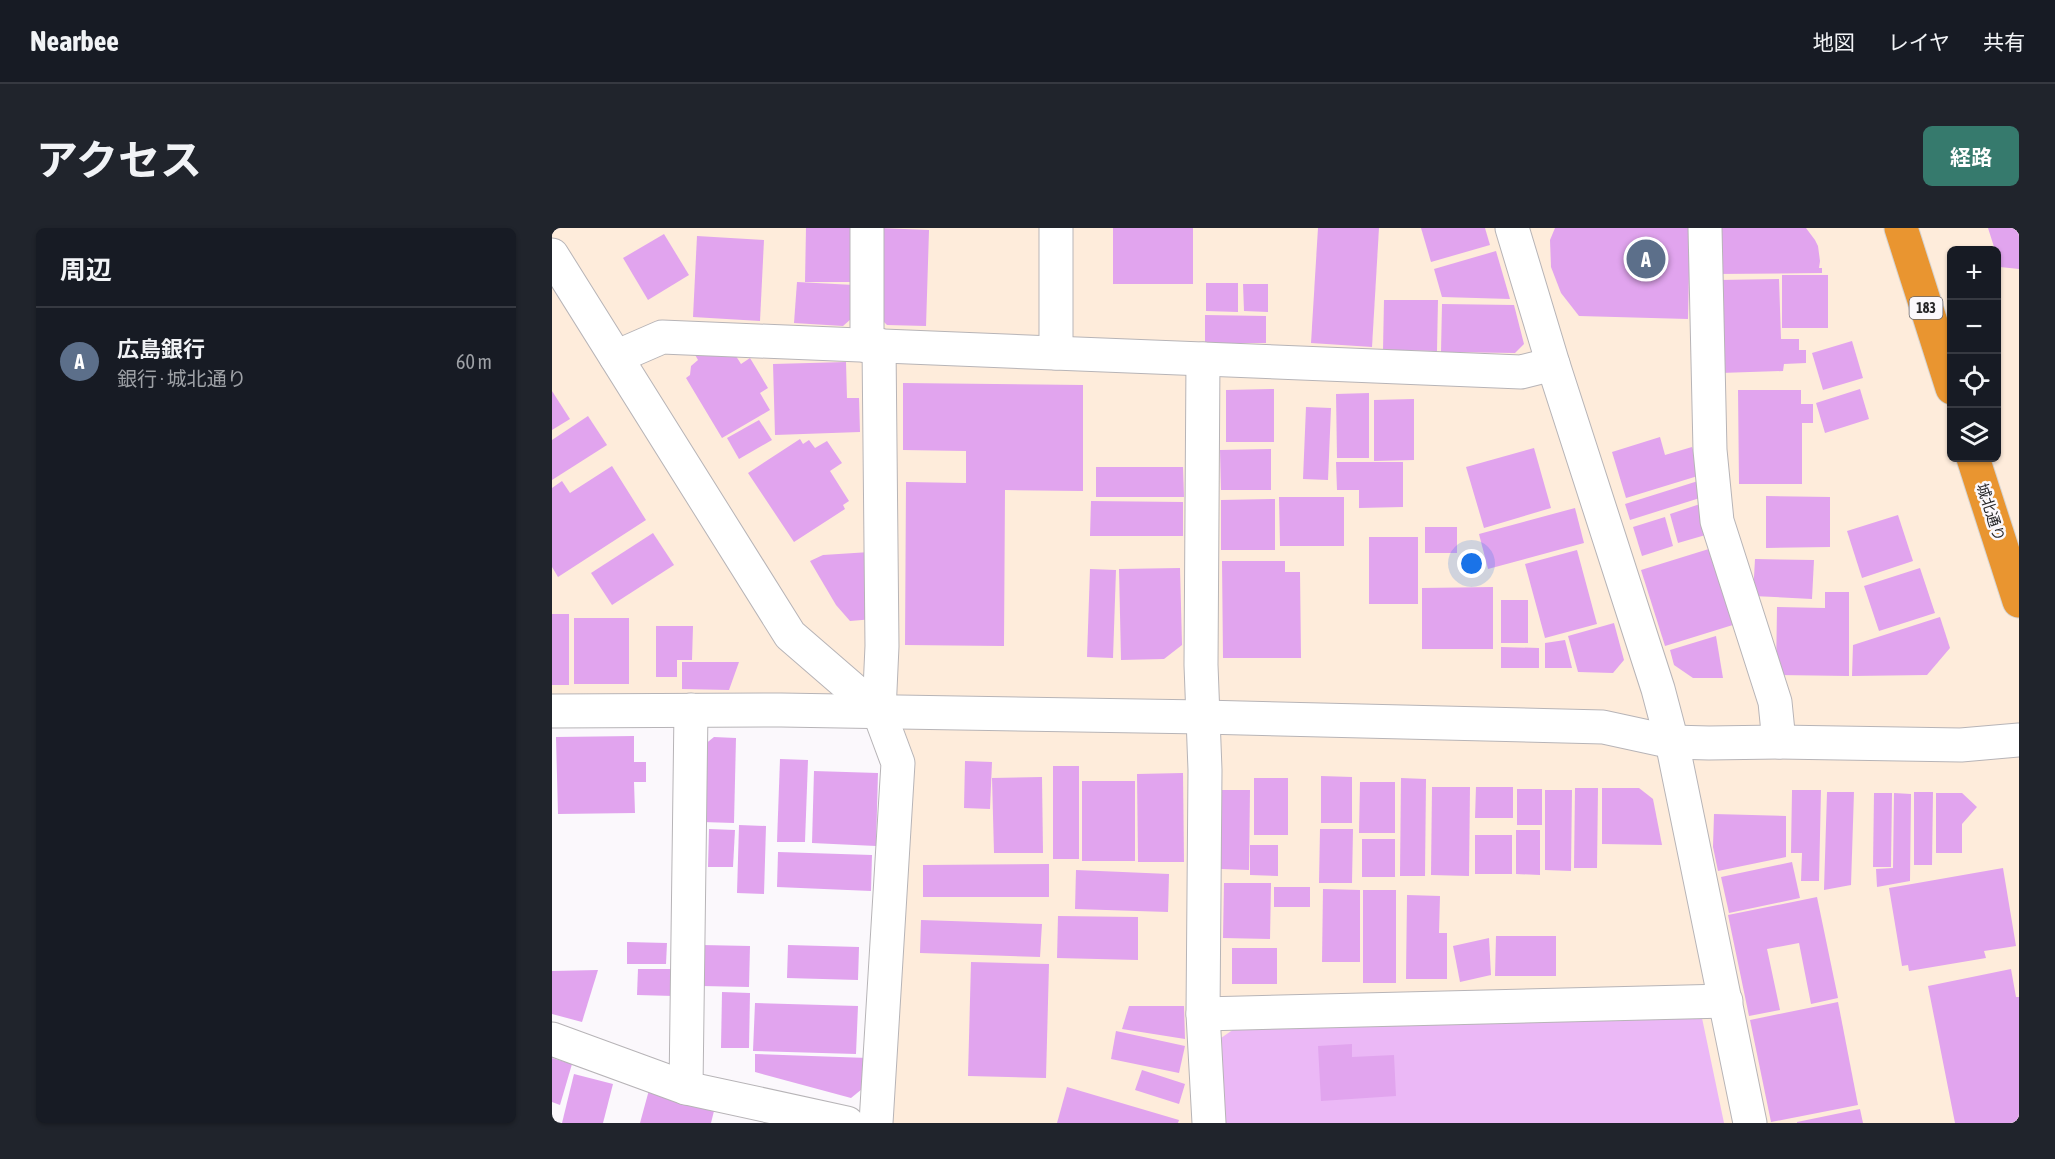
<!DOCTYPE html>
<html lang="ja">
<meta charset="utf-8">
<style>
body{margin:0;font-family:"Asap Condensed","Noto Sans JP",sans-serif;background:#20242c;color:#f1f3f6}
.controls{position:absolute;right:18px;top:18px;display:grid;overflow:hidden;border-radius:9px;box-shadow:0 2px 4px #0004}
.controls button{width:54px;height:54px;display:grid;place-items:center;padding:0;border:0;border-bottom:2px solid #363941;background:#171b24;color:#f1f3f6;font:30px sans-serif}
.you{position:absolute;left:920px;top:336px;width:21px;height:21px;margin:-15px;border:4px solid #fff;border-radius:50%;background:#1a73e8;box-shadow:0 0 0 9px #1a73e833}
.badge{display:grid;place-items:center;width:39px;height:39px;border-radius:50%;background:#367a6d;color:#fff;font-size:20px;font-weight:700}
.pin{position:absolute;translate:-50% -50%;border:3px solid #fff;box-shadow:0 2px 6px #0006}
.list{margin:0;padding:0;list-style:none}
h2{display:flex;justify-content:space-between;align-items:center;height:78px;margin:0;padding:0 24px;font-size:26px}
h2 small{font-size:20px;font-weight:400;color:#9ea1a6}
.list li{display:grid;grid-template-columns:39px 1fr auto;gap:18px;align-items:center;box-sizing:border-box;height:108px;padding:0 24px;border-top:2px solid #363941}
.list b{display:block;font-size:22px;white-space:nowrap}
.list p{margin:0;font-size:20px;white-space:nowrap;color:#9ea1a6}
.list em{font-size:20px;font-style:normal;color:#9ea1a6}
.icon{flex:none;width:33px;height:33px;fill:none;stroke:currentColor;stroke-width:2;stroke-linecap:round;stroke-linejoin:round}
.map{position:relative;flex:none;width:1467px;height:895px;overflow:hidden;border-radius:9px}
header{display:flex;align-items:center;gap:36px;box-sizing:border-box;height:84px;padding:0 30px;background:#171b24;border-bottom:2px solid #363941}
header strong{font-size:28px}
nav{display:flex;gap:33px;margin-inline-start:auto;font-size:21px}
.intro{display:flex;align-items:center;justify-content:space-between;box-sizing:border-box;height:144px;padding:0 36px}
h1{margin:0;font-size:42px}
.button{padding:15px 27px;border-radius:9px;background:#367a6d;color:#fff;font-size:21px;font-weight:700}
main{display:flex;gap:36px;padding:0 36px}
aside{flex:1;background:#171b24;border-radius:9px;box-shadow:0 2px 4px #0004}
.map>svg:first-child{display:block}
</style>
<header>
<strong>Nearbee</strong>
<nav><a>地図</a><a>レイヤ</a><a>共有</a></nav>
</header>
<div class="intro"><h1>アクセス</h1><a class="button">経路</a></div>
<main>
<aside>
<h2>周辺<small></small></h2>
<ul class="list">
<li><span class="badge" style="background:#5c6f8a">A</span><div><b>広島銀行</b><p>銀行 · 城北通り</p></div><em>60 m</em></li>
</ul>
</aside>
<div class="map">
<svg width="1467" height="895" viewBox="0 0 1467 895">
<rect width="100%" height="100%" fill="#fbf8fc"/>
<path fill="#feecdb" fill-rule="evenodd" d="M0,0H1467V895H338L343,475L0,477ZM1400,22H1444V230H1400Z"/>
<polygon fill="#ebb8f6" points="1150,790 1172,895 668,895 669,810 688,797"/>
<g fill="#e1a4ee">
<polygon points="254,0 303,0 303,54 253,54"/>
<polygon points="327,0 377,2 374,98 335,97 324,86"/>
<rect x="561" y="0" width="80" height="56"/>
<polygon points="766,0 827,0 820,119 759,115"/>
<polygon points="869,0 933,0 938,17 879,34"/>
<polygon points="1003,0 1138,0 1136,91 1027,88 1009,65 999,39 998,12"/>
<polygon points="1163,0 1254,0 1263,12 1266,18 1268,33 1267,40 1270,40 1270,45 1163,46"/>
<polygon points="1436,0 1467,0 1467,41 1448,39 1444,22 1443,22"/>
<polygon points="112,6 137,47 96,72 71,30"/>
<polygon points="145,8 212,12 208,93 141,89"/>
<polygon points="944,23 958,71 890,69 882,41"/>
<rect x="1230" y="47" width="46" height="53"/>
<polygon points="1227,51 1229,111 1247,111 1247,122 1254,122 1254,135 1232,136 1231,143 1168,145 1166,52"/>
<polygon points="245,54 302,57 300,90 291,98 242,95"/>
<polygon points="654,55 686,55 686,84 654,83"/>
<polygon points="691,56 716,56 716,84 692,83"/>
<polygon points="832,72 886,72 885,123 831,122"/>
<polygon points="890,76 962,77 972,116 963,125 889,124"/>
<polygon points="653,87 714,88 714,115 653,115"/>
<polygon points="1300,113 1311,150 1271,162 1260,125"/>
<polygon points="141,123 182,125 189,136 198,130 216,160 208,165 218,182 170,210 134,150 138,147 139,138 146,132"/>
<polygon points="294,134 295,170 307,170 308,204 223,207 221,136"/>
<polygon points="351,155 531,157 531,263 453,262 452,418 353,417 354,254 414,255 414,223 351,222"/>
<polygon points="722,161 722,214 674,214 674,162"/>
<polygon points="1308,161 1317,191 1273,205 1264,175"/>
<polygon points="1186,162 1249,162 1249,176 1261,176 1261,195 1250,195 1250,256 1187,256"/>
<polygon points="0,163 18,191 0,202"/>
<polygon points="817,165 817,230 785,230 784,166"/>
<polygon points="862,171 862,232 822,233 822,172"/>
<polygon points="754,179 779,180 776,252 751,251"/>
<polygon points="36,188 55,217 0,252 0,212"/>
<polygon points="207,192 220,212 187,231 175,210"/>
<polygon points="1108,209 1113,227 1140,219 1149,247 1074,270 1060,224"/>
<polygon points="248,211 251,216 257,212 263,220 275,213 290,235 278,243 297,273 291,277 293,281 242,314 196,245"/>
<polygon points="982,220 999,280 932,300 914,239"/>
<polygon points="719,221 719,262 669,262 668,222"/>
<polygon points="784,234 851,234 851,279 807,280 807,262 785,262"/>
<polygon points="60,238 94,292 6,349 0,339 0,260 10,253 18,265"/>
<polygon points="544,239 631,239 632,269 544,269"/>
<polygon points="1146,253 1151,269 1078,292 1073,276"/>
<polygon points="1214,268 1278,269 1278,319 1214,320"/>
<polygon points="727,269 792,269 792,318 728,318"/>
<polygon points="723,271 723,322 669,322 669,272"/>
<polygon points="539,273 631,274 631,308 538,308"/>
<polygon points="1148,276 1157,306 1126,315 1118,286"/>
<polygon points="1023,280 1032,315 936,341 927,306"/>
<polygon points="1346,287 1361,333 1310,350 1295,303"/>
<polygon points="1113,289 1121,318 1090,328 1081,299"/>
<rect x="873" y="299" width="32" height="26"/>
<polygon points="101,305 122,337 60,377 39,345"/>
<rect x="817" y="309" width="49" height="67"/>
<polygon points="1160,320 1184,396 1113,418 1089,342"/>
<polygon points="1025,322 1045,396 993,410 973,336"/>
<polygon points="318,324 322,391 298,393 284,377 258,333 271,327"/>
<polygon points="1203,331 1262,332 1260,371 1201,368"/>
<polygon points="670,333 733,333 733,344 748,344 749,430 671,430"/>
<polygon points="628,340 630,417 612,431 569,432 567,341"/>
<polygon points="1368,340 1383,385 1327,403 1312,358"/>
<polygon points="538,341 564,342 561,430 535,429"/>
<polygon points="941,359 941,421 870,421 870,360"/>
<polygon points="1273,364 1297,364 1297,448 1224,447 1225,379 1273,380"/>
<rect x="949" y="372" width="27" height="43"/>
<rect x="0" y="386" width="17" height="71"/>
<polygon points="1388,389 1398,420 1375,447 1300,448 1301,417"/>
<rect x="22" y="390" width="55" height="66"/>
<polygon points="1062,395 1072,432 1061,445 1026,444 1016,408"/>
<polygon points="104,398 141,398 140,432 125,432 125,449 104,449"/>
<polygon points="1164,408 1171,450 1141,450 1122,437 1118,422"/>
<polygon points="1013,412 1020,440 993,440 993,415"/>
<polygon points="949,419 987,420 987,440 949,440"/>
<polygon points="130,434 187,434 177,462 130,461"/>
<polygon points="82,508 82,534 94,534 94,554 82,554 83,585 6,586 4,509"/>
<polygon points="162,509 184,510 182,595 150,594 152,517"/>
<polygon points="228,531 256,532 253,614 225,614"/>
<polygon points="413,533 440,534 438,581 412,580"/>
<rect x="501" y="538" width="26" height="93"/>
<polygon points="262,543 326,545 324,618 260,615"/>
<polygon points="631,545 632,634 586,634 585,546"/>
<polygon points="769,548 800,549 800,595 769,595"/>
<polygon points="490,549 491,625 442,625 440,550"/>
<rect x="702" y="550" width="34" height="57"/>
<polygon points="849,550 874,551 873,648 848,648"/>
<rect x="530" y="553" width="53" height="80"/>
<polygon points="808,554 843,554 843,605 807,605"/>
<polygon points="880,559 918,559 917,648 879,647"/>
<polygon points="924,559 961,559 961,590 923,590"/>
<polygon points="1023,560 1046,560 1045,640 1022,640"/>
<polygon points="1050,560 1087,560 1101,571 1110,617 1050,616"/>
<rect x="965" y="561" width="25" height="36"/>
<polygon points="669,562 698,562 697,642 669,641"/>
<polygon points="993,562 1020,562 1019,643 993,642"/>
<polygon points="1240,562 1269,562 1267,653 1249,653 1250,625 1239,625"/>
<polygon points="1275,564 1302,564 1299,657 1272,662"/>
<polygon points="1362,564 1381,564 1380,637 1362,637"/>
<polygon points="1322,565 1340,565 1339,639 1321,639"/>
<polygon points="1342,565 1359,566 1358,653 1325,659 1324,641 1341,640"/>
<polygon points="1384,565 1410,565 1425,579 1410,596 1410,625 1384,625"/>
<polygon points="1162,586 1234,588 1234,629 1166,643 1161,619"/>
<polygon points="187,597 214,598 212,666 185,665"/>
<polygon points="157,601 183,602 181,639 156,639"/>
<polygon points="768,601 801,601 800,655 767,655"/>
<polygon points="964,602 988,602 988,647 964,646"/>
<rect x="923" y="607" width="37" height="39"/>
<rect x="810" y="611" width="33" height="38"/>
<polygon points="698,617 726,617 726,648 698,647"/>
<polygon points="226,624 320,627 319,663 225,659"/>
<polygon points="1240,634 1248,670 1177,685 1169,649"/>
<polygon points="497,636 497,669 371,669 371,637"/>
<polygon points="1451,640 1464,718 1432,723 1434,730 1357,743 1356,737 1350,738 1337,660"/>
<polygon points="524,642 617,646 616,684 523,681"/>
<polygon points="672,655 719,655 718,711 671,710"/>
<rect x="722" y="659" width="36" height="20"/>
<polygon points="771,661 808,662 808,734 770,734"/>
<rect x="811" y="662" width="33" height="93"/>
<polygon points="855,667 888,668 887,705 895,705 895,751 854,751"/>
<polygon points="1265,669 1286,770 1259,776 1247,715 1215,721 1228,782 1197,788 1176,687"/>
<polygon points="506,688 586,689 586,732 505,730"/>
<polygon points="369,692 490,696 488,729 368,725"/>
<polygon points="944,708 1004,708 1004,748 943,748"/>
<polygon points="937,710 939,747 908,754 901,718"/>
<polygon points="75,714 115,715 114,736 75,736"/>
<polygon points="150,717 198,718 197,759 150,758"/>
<polygon points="236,717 307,719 306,752 235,750"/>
<rect x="680" y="720" width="45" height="36"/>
<polygon points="419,734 497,736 494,850 416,848"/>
<polygon points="86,741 122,741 122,768 85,767"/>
<polygon points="1459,741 1464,769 1467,769 1467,895 1403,895 1376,758"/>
<polygon points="46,742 30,794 0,786 0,743"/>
<polygon points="170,764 198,765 197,820 169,820"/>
<polygon points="1286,774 1306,877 1219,894 1198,792"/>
<polygon points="203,775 306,778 304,826 201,823"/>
<polygon points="577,778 632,778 633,811 570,801"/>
<polygon points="564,803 633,818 627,845 559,831"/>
<polygon points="800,816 800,829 842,827 844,868 769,873 766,818"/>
<polygon points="203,826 316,830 315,857 299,870 203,844"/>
<polygon points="0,830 20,836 8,877 0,874"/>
<polygon points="590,842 633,856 627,876 583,862"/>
<polygon points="22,846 61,856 51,895 10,895"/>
<polygon points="515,859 627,892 626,895 505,895"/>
<polygon points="97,862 163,879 159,895 88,895"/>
<polygon points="1308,881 1311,895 1245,895 1245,894"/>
</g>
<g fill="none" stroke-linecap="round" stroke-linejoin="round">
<defs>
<g id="minor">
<polyline points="960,0 1001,136 1106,461 1120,514 1198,895"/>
<polyline points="1153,0 1158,222 1165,293 1223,474 1227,514"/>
<polyline points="0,27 238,407 327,484"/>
<polyline points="315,118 315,0"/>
<polyline points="504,125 504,0"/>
<polyline points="64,129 110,109 969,144 1001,136"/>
<polyline points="651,131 649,437 653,542 651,786 657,895"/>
<polyline points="0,483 229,482 651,489 1051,499 1120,514 1157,515 1227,514 1409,517 1467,512"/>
<polyline points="651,786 1174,773"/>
<polyline points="0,811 134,860 295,895"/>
<polyline points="134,860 139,482"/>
<polyline points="324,895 346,535 327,484 330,418 327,117"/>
</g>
<g id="highway">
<polyline points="1349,0 1400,160"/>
<polyline points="1421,230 1467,373"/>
</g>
</defs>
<use href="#minor" stroke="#b7b4b7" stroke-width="35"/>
<use href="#highway" stroke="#d4d4d4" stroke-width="35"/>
<use href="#minor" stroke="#fff" stroke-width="33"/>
<use href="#highway" stroke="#e99530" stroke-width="33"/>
</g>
<g text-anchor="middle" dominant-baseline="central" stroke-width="5" stroke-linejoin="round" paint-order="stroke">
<rect fill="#fbf8fc" stroke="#676568" stroke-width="1.5" x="1357.5" y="69" width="33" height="22" rx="4.5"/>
<g font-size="14" font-weight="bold" fill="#272628">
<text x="1374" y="80">183</text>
</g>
<g font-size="15" fill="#272628" stroke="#fbf8fc">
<text transform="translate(1439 284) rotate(72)">城北通り</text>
</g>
</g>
</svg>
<div class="controls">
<button>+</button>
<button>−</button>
<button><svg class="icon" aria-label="locate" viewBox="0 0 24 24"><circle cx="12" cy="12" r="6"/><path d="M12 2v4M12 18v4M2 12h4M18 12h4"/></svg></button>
<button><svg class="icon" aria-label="layers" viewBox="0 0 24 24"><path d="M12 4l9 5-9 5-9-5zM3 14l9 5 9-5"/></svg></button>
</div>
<div class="you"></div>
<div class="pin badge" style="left:1094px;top:31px;background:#5c6f8a">A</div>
</div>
</main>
